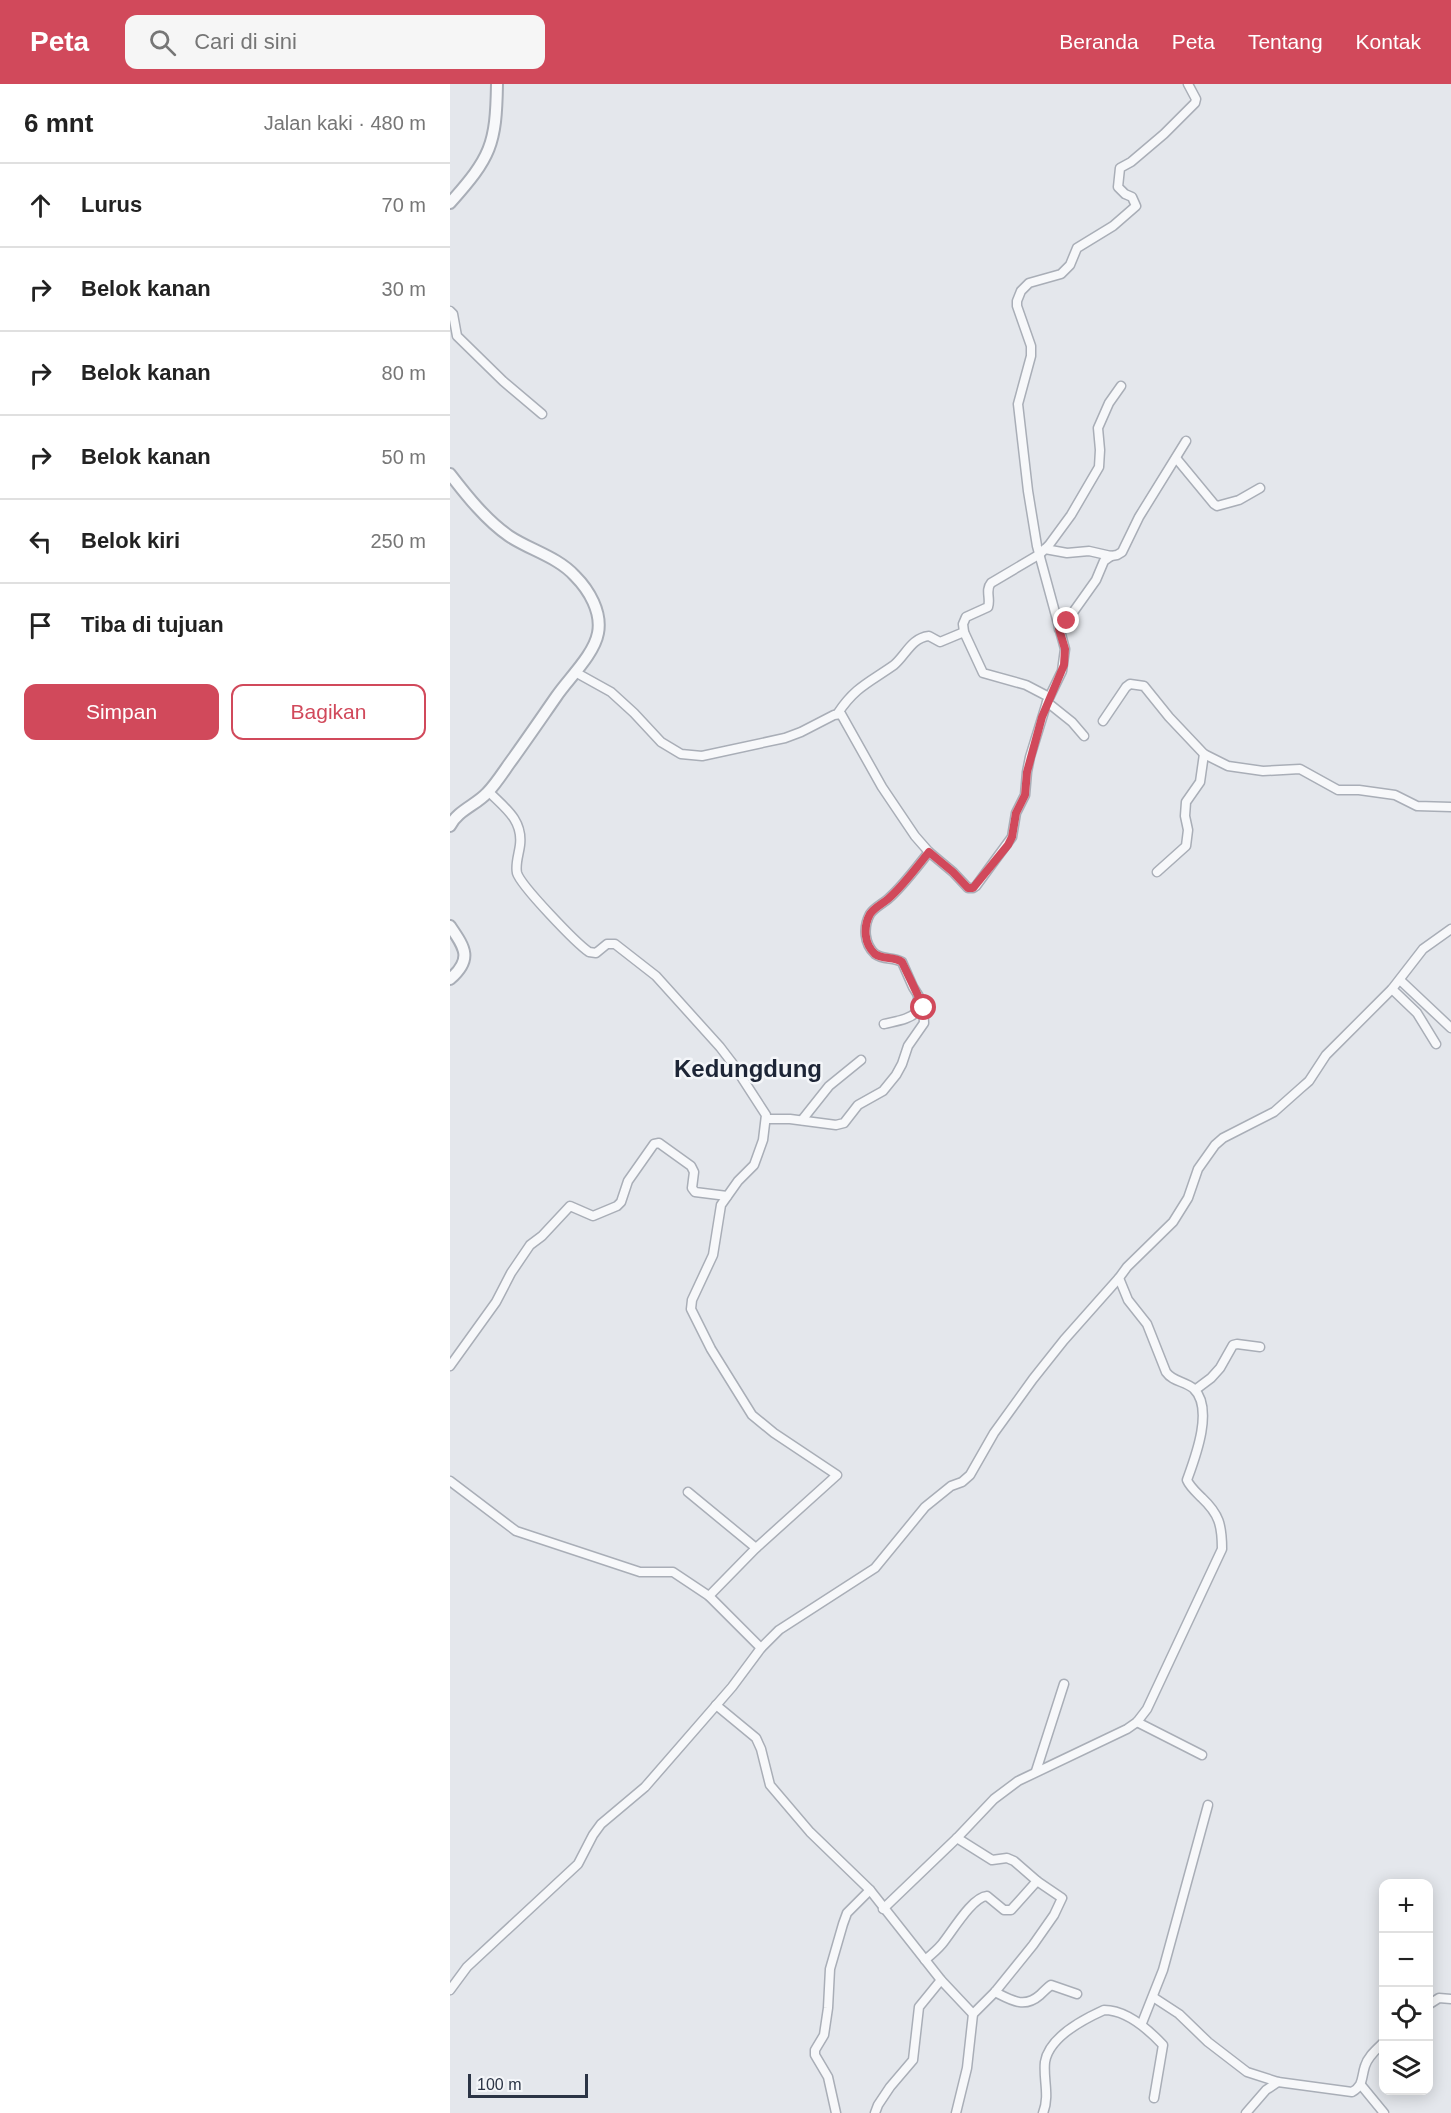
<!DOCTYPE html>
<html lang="id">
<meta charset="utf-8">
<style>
body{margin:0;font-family:Helvetica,sans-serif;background:#f6f6f6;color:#222}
.controls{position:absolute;right:18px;bottom:18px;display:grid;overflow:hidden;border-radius:12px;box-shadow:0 3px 15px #0003}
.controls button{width:54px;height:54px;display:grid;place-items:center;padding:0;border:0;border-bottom:2px solid #e0e0e0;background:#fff;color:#222;font:30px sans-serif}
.scale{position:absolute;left:18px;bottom:15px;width:120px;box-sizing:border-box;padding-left:6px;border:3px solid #2b3445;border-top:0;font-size:16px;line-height:21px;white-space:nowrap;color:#2b3445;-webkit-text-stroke:4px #f4f6f9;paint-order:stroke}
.stop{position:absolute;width:18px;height:18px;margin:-14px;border:4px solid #d1495b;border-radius:50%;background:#fff}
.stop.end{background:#d1495b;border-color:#fff;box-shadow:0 2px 6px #0008}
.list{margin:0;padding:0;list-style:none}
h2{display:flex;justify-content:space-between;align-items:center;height:78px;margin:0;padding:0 24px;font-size:26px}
h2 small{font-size:20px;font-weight:400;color:#767676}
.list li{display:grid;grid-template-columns:39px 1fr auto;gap:18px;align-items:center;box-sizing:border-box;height:84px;padding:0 24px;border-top:2px solid #e0e0e0}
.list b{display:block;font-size:22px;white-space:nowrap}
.list em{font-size:20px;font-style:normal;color:#767676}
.actions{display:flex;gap:12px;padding:18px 24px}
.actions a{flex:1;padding:14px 0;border:2px solid #d1495b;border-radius:12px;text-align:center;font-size:21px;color:#d1495b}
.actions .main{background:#d1495b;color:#fff}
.icon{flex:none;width:33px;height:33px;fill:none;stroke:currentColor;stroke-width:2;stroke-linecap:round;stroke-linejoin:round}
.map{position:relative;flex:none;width:1001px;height:2029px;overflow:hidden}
header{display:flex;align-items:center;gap:36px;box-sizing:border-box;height:84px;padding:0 30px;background:#d1495b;color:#fff}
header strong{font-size:28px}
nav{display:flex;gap:33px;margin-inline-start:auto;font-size:21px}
.search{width:420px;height:54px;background:#f6f6f6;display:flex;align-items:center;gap:15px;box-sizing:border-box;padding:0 21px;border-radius:12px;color:#767676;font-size:22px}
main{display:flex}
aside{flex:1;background:#fff}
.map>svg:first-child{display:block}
</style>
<header>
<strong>Peta</strong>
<div class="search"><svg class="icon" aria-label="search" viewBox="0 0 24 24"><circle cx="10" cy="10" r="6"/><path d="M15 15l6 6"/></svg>Cari di sini</div>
<nav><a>Beranda</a><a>Peta</a><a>Tentang</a><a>Kontak</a></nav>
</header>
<main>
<aside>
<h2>6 mnt<small>Jalan kaki · 480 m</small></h2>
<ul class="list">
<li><svg class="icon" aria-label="ahead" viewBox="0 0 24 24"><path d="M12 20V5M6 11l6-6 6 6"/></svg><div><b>Lurus</b></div><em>70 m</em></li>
<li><svg class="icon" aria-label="right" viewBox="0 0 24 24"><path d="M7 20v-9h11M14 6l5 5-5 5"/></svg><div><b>Belok kanan</b></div><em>30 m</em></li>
<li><svg class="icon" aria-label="right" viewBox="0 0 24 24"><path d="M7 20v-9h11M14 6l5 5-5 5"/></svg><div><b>Belok kanan</b></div><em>80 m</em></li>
<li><svg class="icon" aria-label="right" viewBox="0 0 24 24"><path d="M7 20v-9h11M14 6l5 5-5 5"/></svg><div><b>Belok kanan</b></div><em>50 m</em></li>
<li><svg class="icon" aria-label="left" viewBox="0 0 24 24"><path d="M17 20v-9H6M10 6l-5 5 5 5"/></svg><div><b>Belok kiri</b></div><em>250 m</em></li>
<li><svg class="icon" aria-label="arrive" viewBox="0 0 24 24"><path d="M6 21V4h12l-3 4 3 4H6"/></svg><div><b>Tiba di tujuan</b></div></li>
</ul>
<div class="actions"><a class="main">Simpan</a><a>Bagikan</a></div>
</aside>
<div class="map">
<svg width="1001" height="2029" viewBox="0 0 1001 2029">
<rect width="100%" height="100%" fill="#e4e7ec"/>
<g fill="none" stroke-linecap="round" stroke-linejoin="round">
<defs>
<g id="minor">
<polyline points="0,227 3,230 7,252 53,297 92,330"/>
<polyline points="726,374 764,420 767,422 789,416 810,404"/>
<polyline points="595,465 617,469 639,467 661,472 667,471 672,468 689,433 736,357"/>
<polyline points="609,545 614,541 646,496 654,477 661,472"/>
<polyline points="125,588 161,608 184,629 211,658 231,670 252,672 335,654 351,648 384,631 391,630 432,703 465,752 479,768 503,788 518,804 523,804 526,802 562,753 566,729 575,711 577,688 580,673 597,618 612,587 615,565 587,462 578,407 568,320 581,272 581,262 567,222 567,217 571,207 579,199 611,190 620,181 627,164 663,142 686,122 682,113 675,110 668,103 670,84 681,78 714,50 745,19 746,15 738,0"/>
<path d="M599,613L576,601L533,589L514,548L513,540L516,533L538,523C541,515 535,506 541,499L590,470L599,461L621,431L649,383L650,366L648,344L659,319L671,302"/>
<polyline points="597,618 622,638 634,652"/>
<path d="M388,629C405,603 420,598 444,581C456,571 461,554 479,552L490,558L514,548"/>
<polyline points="653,637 676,603 680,600 694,602 719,633 754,670 778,682 813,687 850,685 888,706 909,706 945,711 967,722 1001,723"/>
<path d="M39,708C55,724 73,736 70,761C69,770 65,780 67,789C71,802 126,859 139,868L146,869L157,860H165L206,892L270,963L283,980L316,1031L313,1056L304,1081L288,1097L271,1121L263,1171L242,1216L241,1225L261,1265L302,1331L324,1349L387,1391L306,1464L259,1512"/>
<polyline points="707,788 736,762 738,746 735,732 736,718 750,698 754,670"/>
<polyline points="950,896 1001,944"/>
<polyline points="942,905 967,929 986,960"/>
<path d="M434,940C446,937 459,936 468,927V914"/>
<path d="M316,1035H340L386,1041L394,1039L408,1021L433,1007L446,991L452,980L458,962L474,939L473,919L463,903L452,878C444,873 433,876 425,870C414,860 413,843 420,830C424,824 432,820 438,815C453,802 466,784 479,768"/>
<polyline points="352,1036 379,1002 411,976"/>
<polyline points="0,1282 46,1218 61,1189 80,1161 92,1152 120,1122 143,1132 167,1122 171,1118 178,1097 204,1060 209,1059 241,1082 244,1088 242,1104 245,1108 277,1112"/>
<polyline points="745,1306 761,1294 770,1284 783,1261 787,1260 810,1263"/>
<polyline points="0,1397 66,1447 190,1488 223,1488 259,1512 311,1564"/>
<polyline points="238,1408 306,1464"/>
<polyline points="266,1621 306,1654 311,1665 320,1701 360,1748 420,1806 491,1896 523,1930"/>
<polyline points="687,1638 752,1671"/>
<polyline points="586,1687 614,1600"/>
<polyline points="507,1754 542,1776 557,1774 564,1777 587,1797"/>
<path d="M433,1825L507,1754L544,1715L568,1697L677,1645L687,1638L697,1625L772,1465C772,1441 769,1430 752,1414C746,1408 740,1403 737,1396C745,1374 764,1325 744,1305C735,1297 723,1298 716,1288L697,1240L678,1216L669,1194L677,1183L723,1138L738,1114L748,1085L765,1061L773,1054L824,1028L851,1004L859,997L876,971L942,905L973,865L1001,845"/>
<path d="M475,1876C481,1871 487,1866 492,1860C502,1848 522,1813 537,1812L554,1826H561L587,1797L612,1814L604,1831L583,1861L545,1908L523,1930L517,1984L506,2029"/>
<polyline points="0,1906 17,1883 128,1780 143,1751 151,1740 195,1703 282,1603 311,1564 329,1546 425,1484 475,1423 501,1402 512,1398 520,1391 544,1349 583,1295 614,1256 669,1194"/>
<path d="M545,1908C561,1916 574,1925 590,1911C594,1907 597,1904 601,1901L627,1910"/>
<path d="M703,1913L729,1930L758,1958L797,1988L828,1998L902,2008C914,2001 911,1994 915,1982C918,1972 927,1965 934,1958"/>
<polyline points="978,1921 989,1914 1001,1915"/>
<polyline points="692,1939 713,1886 758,1721"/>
<polyline points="911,2001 934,2029"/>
<polyline points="386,2029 378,1993 365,1971 365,1966 374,1951 378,1924 380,1885 393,1840 397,1829 420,1806"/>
<polyline points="425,2029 428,2021 440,2003 463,1976 469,1923 491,1896"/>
<path d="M593,2029C600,2012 593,1995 595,1978C599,1953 634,1935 654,1926C677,1926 698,1945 713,1961L704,2014"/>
<polyline points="796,2029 816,2006 828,1998"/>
</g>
<g id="tertiary">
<path d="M0,119C41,73 46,61 47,0"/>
<path d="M0,390C17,412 36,436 59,452C80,466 108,473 125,492C139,506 152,528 148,549C144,571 118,595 106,613C90,636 75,658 59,680C52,690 45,701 37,709C26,721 7,727 0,742"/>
<path d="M0,842C15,864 23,875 0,895"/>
</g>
</defs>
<use href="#minor" stroke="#a9aeb7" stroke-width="11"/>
<use href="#tertiary" stroke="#a9aeb7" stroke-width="14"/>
<use href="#minor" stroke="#f7f8fa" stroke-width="8"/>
<use href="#tertiary" stroke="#f7f8fa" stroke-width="10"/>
</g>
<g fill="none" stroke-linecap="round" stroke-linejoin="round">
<path stroke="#d1495b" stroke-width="8" d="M474,924L452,878C444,872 433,876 425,870C414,860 413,843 420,830C424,824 432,820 438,815C453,802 466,784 479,768L503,788L518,804H523L558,761L562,753L566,729L575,711L577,688L592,633L614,581L615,565L609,545L617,537"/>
</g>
<g text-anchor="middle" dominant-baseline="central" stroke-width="5" stroke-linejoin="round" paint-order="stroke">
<g font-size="24" font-weight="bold" fill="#1d2536" stroke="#f4f6f9">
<text x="298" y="984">Kedungdung</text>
</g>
</g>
</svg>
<div class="controls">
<button>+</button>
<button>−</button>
<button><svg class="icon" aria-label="locate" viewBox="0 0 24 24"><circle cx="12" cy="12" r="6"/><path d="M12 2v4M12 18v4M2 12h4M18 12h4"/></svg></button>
<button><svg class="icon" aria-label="layers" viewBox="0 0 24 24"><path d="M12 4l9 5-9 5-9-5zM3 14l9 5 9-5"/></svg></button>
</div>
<div class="scale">100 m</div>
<div class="stop" style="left:474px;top:924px"></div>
<div class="stop end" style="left:617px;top:537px"></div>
</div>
</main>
